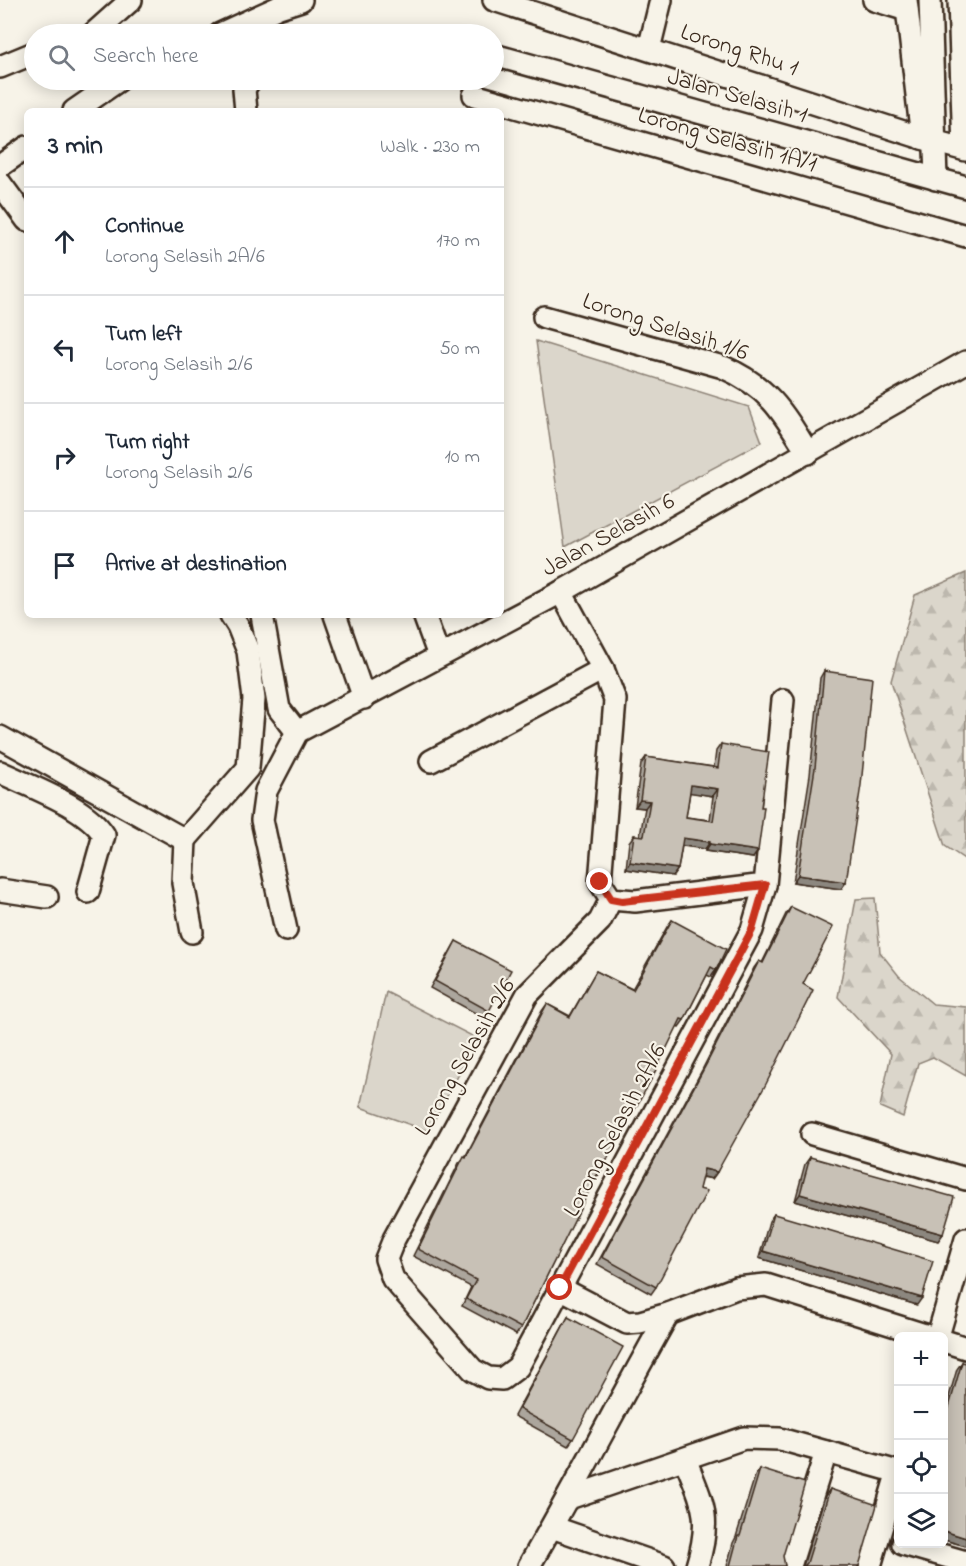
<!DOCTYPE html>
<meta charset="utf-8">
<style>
body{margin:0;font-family:"Indie Flower",sans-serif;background:#f2f2f3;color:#1f2937}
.controls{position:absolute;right:18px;bottom:18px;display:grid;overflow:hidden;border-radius:9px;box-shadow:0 3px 15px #0003}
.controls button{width:54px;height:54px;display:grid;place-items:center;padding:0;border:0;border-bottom:2px solid #e0e1e3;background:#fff;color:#1f2937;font:30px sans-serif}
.stop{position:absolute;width:18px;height:18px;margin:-14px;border:4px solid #c8321e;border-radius:50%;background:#fff}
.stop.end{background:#c8321e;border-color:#fff;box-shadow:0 2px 6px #0008}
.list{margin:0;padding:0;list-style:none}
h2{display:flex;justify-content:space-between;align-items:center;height:78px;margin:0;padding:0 24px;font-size:26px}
h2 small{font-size:20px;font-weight:400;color:#747a83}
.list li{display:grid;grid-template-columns:39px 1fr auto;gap:18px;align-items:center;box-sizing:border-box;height:108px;padding:0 24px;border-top:2px solid #e0e1e3}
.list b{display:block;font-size:22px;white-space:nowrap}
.list p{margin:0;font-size:20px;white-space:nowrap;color:#747a83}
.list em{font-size:20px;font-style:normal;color:#747a83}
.icon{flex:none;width:33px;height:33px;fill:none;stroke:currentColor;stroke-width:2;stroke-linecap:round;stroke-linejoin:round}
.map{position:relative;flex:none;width:966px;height:1566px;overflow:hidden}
.search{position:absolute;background:#fff;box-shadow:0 3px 15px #0003;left:24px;top:24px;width:480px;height:66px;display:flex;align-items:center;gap:15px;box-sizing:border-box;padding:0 21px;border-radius:33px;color:#747a83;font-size:22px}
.panel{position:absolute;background:#fff;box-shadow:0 3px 15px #0003;left:24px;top:108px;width:480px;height:510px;border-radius:9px}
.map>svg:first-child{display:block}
</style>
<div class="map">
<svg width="966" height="1566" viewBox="0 0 966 1566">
<defs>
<pattern id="forest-firs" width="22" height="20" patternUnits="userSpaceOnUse" patternTransform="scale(1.5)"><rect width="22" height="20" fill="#dbd6cb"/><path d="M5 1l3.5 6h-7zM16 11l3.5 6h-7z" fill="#bdb8ae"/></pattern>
</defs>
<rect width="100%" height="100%" fill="#f7f3e8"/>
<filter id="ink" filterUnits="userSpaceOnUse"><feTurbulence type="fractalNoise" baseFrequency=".0167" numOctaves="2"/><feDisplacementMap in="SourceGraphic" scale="12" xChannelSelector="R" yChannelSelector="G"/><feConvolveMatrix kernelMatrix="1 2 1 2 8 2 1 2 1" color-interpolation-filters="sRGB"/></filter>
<g filter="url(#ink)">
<g fill="url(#forest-firs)" stroke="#8b8074" stroke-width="1.5">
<polygon points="966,573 966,860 945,846 891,681 915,595"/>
<polygon points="875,898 880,952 899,976 933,1004 966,1007 966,1076 933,1057 918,1063 903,1117 880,1107 891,1054 838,997 856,899"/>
</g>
<g fill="#dbd6cb" stroke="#8b8074" stroke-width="1.5">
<polygon points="536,341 749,407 762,442 565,547"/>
<polygon points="386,992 478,1039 428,1131 360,1107"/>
</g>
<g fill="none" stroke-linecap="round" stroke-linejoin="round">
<defs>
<g id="minor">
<polyline points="494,0 922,138 966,150"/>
<polyline points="874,0 907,10"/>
<polyline points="906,0 922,138"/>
<polyline points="930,0 936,179"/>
<polyline points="959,0 964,149"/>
<polyline points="93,34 131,0"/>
<polyline points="220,34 279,7 301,0"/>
<polyline points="649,49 661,0"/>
<polyline points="494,55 966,187"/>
<polyline points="0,67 34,53"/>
<polyline points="474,95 966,236"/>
<polyline points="74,111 119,80"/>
<polyline points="246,111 244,89 250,80"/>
<polyline points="0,166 27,147"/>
<polyline points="0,183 27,220"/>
<path d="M544,317L723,367C769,387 783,412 808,453"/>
<polyline points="561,592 603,669 615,700 600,882 611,899 635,901 765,885 783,700"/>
<polyline points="262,615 279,709 297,732"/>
<polyline points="335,615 364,698"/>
<polyline points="424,615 439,656"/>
<polyline points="0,737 185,840"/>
<polyline points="431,761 603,669"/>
<path d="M0,772C31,787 86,806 104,835L88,892"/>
<polyline points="185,840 248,768 254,699 248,651 238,626 231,615"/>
<polyline points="185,840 183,883 192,932"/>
<polyline points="0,890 47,897"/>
<polyline points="611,899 600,921 527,995 394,1239 386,1259 393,1279 473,1370 488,1378 502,1379 518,1367 752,930 765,885"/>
<polyline points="286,930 262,820 266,791 297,732 561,592 966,362"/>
<polyline points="812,1134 966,1179"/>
<polyline points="560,1288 627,1323 640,1322 668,1314 736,1288 766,1285 928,1336"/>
<polyline points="938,1336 966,1239"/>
<polyline points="944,1341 966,1348"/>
<path d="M685,1459C703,1504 712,1517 697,1566"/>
<polyline points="569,1498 744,1438 780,1439 898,1472"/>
<polyline points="552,1527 664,1566"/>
<polyline points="903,1544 966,1562"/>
<path d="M529,1566C577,1483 621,1397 668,1314"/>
<polyline points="790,1566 826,1452"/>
<polyline points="870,1566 898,1471"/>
</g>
</defs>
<use href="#minor" stroke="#3b2a1e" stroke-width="26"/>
<use href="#minor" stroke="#f7f3e8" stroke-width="21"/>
</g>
<g fill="#aca69d" stroke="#3b2a1e" stroke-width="1.5" fill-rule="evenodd">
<polygon points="824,671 846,882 841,889 793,882 810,775 820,678"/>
<path d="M721,744L753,858L705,851V849L682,846L678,869L673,876L626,869L629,842L634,835L640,836L645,808L635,807L641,764L646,757L714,767L716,751ZM690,792L713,796L710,820L686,817Z"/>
<polygon points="791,907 803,984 717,1172 712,1179 702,1177 656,1287 651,1294 597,1264 702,1070 754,968 759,961 762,963 786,914"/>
<polygon points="672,920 716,970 711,977 707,975 684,1020 679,1027 677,1026 629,1120 625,1127 623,1126 601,1172 596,1179 595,1178 521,1328 516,1335 462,1306 471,1287 413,1256 459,1163 465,1157 542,1011 547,1004 570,1016 596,971 632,989 667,927"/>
<polygon points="456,941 489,1011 484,1018 430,988 452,948"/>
<polygon points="810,1157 943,1234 938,1241 795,1201 805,1164"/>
<polygon points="774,1214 917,1305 759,1258 769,1221"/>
<polygon points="568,1317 573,1439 568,1446 514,1416 564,1324"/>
<polygon points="962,1362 966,1546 944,1540 944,1414 957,1369"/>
<polygon points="760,1469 785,1566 727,1566 733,1543 736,1537 755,1476"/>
<polygon points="830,1489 859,1566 803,1566 825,1496"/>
</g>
<g fill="#8c877f" stroke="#3b2a1e" stroke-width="1.5">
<polygon points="691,785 718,789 713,796 686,792"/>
<polygon points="640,800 650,801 645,808 635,807"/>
<polygon points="683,838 710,842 705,849 678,845"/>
<polygon points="710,844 758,851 753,858 705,851"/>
<polygon points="630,862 678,869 673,876 626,869"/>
<polygon points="798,875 846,882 841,889 793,882"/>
<polygon points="704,1169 717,1172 712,1179 700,1176"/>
<polygon points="800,1194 943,1234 938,1241 795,1201"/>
<polygon points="763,1251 922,1298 917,1305 759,1258"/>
<polygon points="944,1531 966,1538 966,1546 944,1540"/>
</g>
<g fill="#c8c1b6" stroke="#3b2a1e" stroke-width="1.5" fill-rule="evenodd">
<polygon points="824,671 872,678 861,785 846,882 798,875 815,768"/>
<path d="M721,744L769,752L761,807H764L763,815L758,851L710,844V842L683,838L678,869L630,862L634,835L644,836L650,801L640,800L646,757L718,768ZM691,785L718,789L713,821L686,817Z"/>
<polygon points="791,907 833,927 803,984 813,990 766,1084 717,1172 704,1169 699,1189 707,1191 656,1287 602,1257 707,1063 759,961 763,963"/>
<polygon points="672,920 726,949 716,970 711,967 684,1020 681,1019 651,1080 629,1120 627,1119 601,1172 599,1171 521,1328 466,1299 476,1280 418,1249 464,1156 466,1157 547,1004 570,1017 596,971 633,990"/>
<polygon points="456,941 511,970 489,1011 435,981"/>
<polygon points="810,1157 954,1197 943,1234 800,1194"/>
<polygon points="774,1214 933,1261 922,1298 763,1251"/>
<polygon points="568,1317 623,1347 573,1439 519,1409"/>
<polygon points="962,1362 966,1363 966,1538 944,1531 944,1424"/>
<polygon points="760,1469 805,1483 783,1556 785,1566 730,1566 738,1536 740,1536"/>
<polygon points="830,1489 877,1505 859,1566 804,1566 807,1563"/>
</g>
</g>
<g fill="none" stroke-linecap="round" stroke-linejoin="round" filter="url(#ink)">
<polyline stroke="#c8321e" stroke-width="8" points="560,1288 752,930 765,885 622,901 611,899 600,882"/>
</g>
<g text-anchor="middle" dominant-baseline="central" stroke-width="4.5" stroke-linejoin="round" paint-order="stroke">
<g font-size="24" fill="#3b2a1e" stroke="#f7f3e8">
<text transform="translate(739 51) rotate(18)">Lorong Rhu 1</text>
<text transform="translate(737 97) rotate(16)">Jalan Selasih 1</text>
<text transform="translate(727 141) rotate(16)">Lorong Selasih 1A/1</text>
<text transform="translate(665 328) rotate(18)">Lorong Selasih 1/6</text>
<text transform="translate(609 536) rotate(-29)">Jalan Selasih 6</text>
<text transform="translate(466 1058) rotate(-60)">Lorong Selasih 2/6</text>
<text transform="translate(616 1131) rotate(-62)">Lorong Selasih 2A/6</text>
</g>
</g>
</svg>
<div class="controls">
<button>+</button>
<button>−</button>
<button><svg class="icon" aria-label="locate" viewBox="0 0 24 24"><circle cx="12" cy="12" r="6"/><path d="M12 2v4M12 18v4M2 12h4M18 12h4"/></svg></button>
<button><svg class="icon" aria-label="layers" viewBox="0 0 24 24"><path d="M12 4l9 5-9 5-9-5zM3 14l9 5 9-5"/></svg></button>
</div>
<div class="stop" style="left:560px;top:1288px"></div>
<div class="stop end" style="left:600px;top:882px"></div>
<div class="search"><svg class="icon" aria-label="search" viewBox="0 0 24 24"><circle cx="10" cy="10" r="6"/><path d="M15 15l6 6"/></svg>Search here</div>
<section class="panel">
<h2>3 min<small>Walk · 230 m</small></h2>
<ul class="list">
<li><svg class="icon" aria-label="ahead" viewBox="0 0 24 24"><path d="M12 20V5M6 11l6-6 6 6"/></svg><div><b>Continue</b><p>Lorong Selasih 2A/6</p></div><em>170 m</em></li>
<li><svg class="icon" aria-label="left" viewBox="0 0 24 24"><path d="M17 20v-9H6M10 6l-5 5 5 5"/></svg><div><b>Turn left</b><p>Lorong Selasih 2/6</p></div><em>50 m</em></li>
<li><svg class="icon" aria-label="right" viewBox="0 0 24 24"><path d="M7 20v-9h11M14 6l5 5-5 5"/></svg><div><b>Turn right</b><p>Lorong Selasih 2/6</p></div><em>10 m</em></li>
<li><svg class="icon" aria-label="arrive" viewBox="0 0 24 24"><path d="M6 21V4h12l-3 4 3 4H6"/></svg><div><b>Arrive at destination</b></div></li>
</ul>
</section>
</div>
